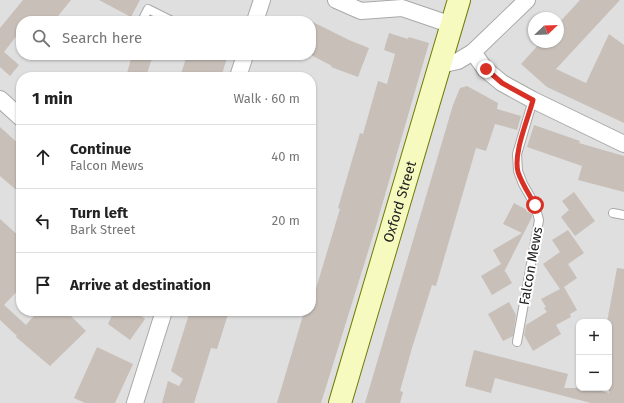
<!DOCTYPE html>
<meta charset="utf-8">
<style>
body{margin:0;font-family:"Fira Sans",sans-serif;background:#f6f6f6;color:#222}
.controls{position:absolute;right:12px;bottom:12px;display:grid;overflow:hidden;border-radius:8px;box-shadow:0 1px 3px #0004}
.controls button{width:36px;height:36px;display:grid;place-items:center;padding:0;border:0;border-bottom:1px solid #e0e0e0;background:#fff;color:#222;font:20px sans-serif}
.compass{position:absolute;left:528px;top:12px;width:36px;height:36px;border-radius:50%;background:#fff;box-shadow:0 1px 3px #0004;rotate:67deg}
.stop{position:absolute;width:12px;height:12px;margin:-9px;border:3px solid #d93025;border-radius:50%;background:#fff}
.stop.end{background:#d93025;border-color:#fff;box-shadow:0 1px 4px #0008}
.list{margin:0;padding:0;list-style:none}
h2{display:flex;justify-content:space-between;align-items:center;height:52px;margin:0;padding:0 16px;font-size:17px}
h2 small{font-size:13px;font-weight:400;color:#767676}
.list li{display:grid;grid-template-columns:26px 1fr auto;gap:12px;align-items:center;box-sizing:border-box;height:64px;padding:0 16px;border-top:1px solid #e0e0e0}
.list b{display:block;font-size:15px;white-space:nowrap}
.list p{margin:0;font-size:13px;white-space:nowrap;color:#767676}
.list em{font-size:13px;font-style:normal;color:#767676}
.icon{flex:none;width:22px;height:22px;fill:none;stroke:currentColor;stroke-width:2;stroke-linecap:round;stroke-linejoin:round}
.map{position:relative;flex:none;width:624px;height:403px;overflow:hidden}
.search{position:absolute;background:#fff;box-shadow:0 1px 3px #0004;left:16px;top:16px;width:300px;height:44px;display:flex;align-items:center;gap:10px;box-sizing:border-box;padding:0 14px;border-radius:16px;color:#767676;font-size:15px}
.panel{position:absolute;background:#fff;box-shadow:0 1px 3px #0004;left:16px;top:72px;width:300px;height:244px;border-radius:16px}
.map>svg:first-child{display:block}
</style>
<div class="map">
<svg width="624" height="403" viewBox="0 0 624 403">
<rect width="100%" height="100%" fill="#f2efe9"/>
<path fill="#e0dfdf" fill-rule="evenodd" d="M0,0H624V403H0ZM534,18H558V42H534ZM21,21H311V55H21ZM21,77H311V311H21ZM579,322H609V388H579Z"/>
<g fill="#c7bfb8">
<polygon points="23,0 71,0 54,21 21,21 21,30 4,52 19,65 10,76 0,67 0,28"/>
<polygon points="99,0 140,0 131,17"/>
<polygon points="580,0 620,0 556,69 586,83 609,34 624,45 624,123 547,87 521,64 541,42 558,42 558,24"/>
<polygon points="311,21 349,40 369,48 358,77 331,67 332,66 311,55"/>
<polygon points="389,33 408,39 409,37 429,43 376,226 321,403 277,403 304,312 308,314 309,311 311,311 311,305 340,209 338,208 360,133 363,134 378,81 387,84 395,54 384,50"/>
<polygon points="132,55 153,55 146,77 126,77"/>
<polygon points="187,55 228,55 221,77 180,77"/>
<polygon points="467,86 498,103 497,109 521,116 517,130 495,124 486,151 476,148 436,286 432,285 412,348 400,391 403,392 400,403 365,403 453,105 460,88"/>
<polygon points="534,125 580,141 579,143 624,156 624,192 578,180 582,166 527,147"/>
<polygon points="0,127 21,146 21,194 0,176"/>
<polygon points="574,192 595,221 575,236 561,217 569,210 562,201"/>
<polygon points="514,203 527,210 526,211 532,214 532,217 504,272 505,271 512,283 492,295 481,276 501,264 493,250 522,233 503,224"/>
<polygon points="0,219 21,238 21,287 4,305 26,325 38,311 66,311 86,331 50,366 16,337 17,336 0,320"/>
<polygon points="568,230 584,253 568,264 577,278 564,287 577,310 570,314 571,317 556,325 561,334 533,351 524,335 526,325 547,312 544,308 546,307 541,299 560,289 543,264 560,252 552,240"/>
<polygon points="617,268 624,269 624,403 591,403 495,378 491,393 465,386 474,350 568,374 564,388 589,388 609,393 609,322 607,322"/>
<polygon points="509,302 516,315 513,336 503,341 488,314"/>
<polygon points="114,311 135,311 145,319 130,340 108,324"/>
<polygon points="190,311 229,311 217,349 211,348 194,403 162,403 168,381 179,386 183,379 171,371"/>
<polygon points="97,347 133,364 115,403 85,403 74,398"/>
</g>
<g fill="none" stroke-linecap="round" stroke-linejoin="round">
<defs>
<g id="lane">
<polyline points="142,21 148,9 172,21"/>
<polyline points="613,213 624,215"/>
<polyline points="517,342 539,220 535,205 523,184 518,171 517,154 533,100"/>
</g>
<g id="street">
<polyline points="336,0 361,11 402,8 452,25"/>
<polyline points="255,21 262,0"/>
<polyline points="473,52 485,69 502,83 533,100 624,144"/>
<polyline points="440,65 458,61 473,52 527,0"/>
<polyline points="238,77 245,55"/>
<polyline points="0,99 21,118"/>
<polyline points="135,403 164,311"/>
</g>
<g id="secondary">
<path id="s1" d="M340,403L459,0"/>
</g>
</defs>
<use href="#lane" stroke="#a9a9a9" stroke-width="10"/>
<use href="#street" stroke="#a9a9a9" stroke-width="18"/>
<use href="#secondary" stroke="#707d05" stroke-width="24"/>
<use href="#lane" stroke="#fff" stroke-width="8"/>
<use href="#street" stroke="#fff" stroke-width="16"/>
<use href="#secondary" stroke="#f7fabf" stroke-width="22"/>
</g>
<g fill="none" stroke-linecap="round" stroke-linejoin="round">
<path stroke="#d93025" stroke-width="5" d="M486,69L502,83L533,100C528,119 513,153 518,172C522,184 529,194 535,205"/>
</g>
<g text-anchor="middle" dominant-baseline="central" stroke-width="4" stroke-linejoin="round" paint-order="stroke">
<g font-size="14" fill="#222" stroke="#fff">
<text stroke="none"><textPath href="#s1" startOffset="210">Oxford Street</textPath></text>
<text transform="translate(531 266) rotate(-80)">Falcon Mews</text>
</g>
</g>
</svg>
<div class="controls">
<button>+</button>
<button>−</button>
</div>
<svg class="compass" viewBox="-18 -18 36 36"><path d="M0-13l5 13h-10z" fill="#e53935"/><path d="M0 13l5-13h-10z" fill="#767676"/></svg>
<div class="stop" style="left:535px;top:205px"></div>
<div class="stop end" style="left:486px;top:69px"></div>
<div class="search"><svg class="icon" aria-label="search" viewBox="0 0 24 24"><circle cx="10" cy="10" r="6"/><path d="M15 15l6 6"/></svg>Search here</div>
<section class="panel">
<h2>1 min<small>Walk · 60 m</small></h2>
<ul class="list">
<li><svg class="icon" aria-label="ahead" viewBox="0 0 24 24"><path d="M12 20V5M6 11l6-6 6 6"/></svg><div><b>Continue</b><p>Falcon Mews</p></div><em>40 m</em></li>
<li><svg class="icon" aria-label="left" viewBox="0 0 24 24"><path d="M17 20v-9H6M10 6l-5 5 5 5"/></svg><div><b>Turn left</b><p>Bark Street</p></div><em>20 m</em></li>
<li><svg class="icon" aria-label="arrive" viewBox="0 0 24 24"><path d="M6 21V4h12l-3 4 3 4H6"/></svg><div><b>Arrive at destination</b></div></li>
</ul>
</section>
</div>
